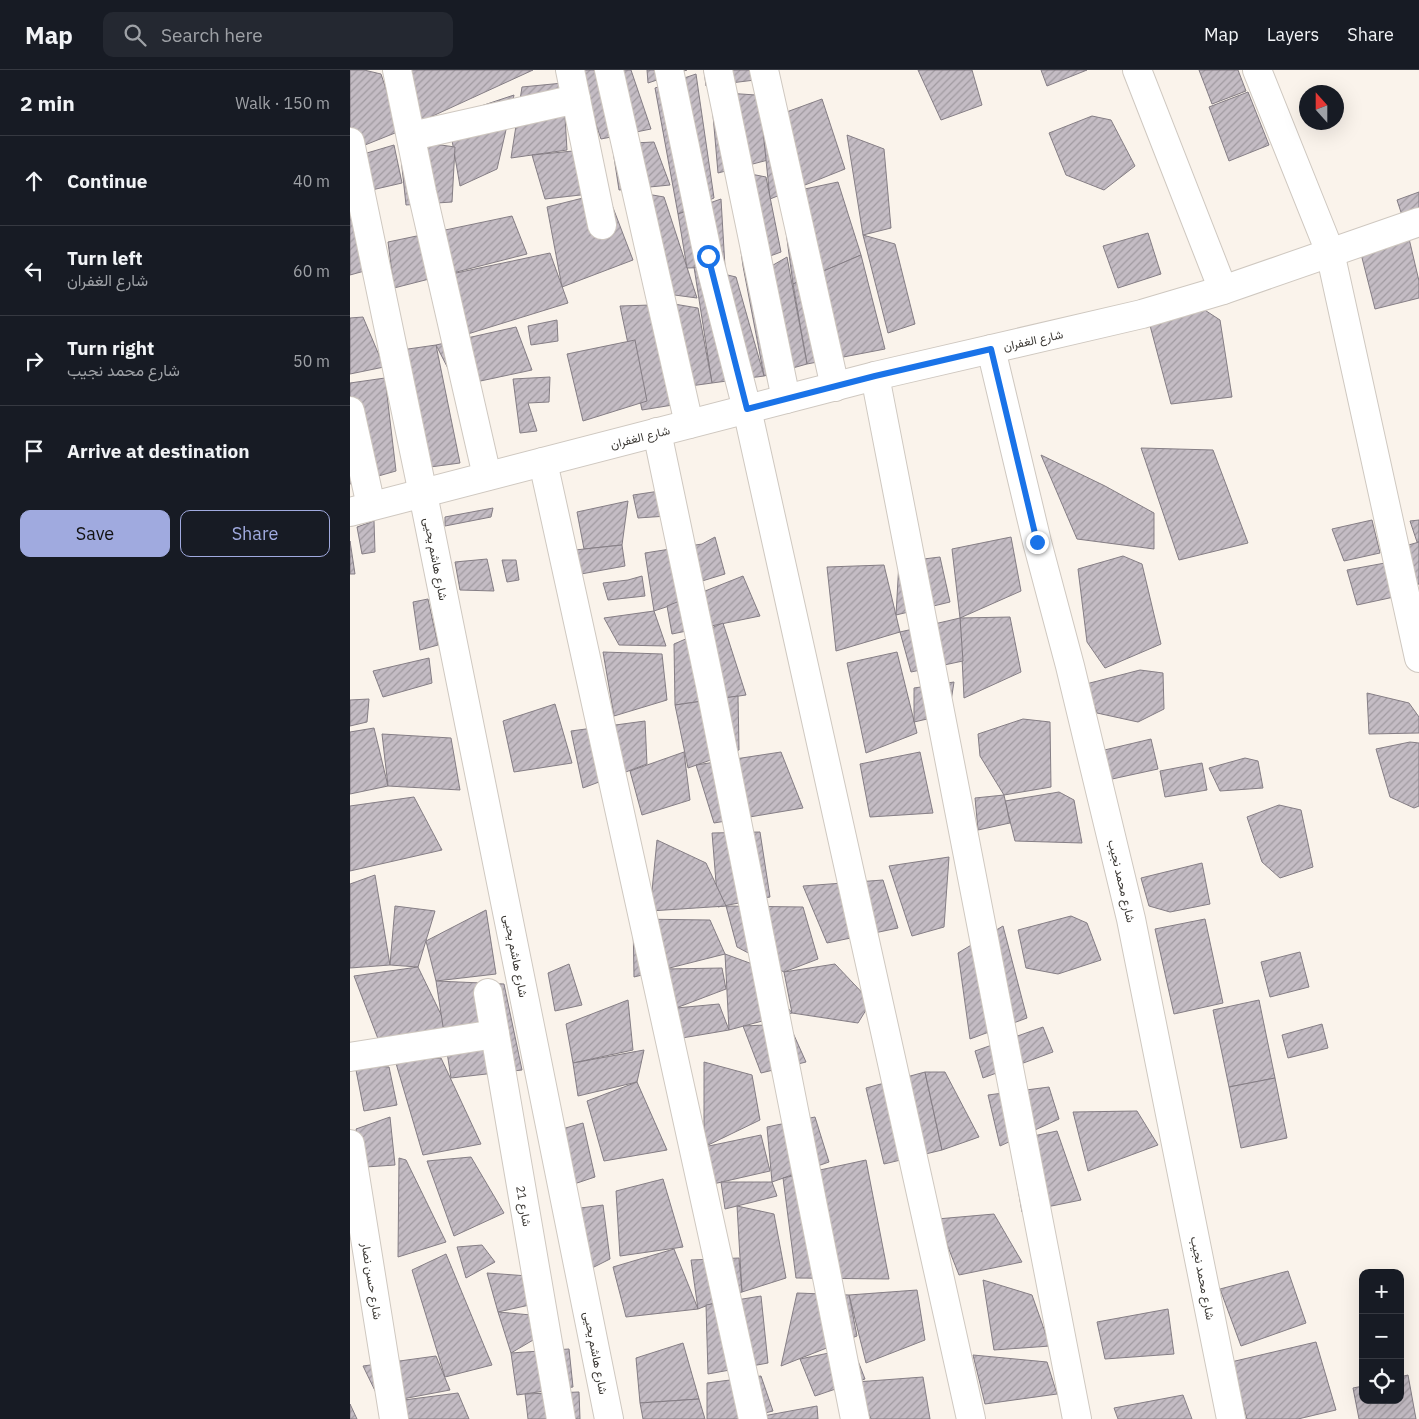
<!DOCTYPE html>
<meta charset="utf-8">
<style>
body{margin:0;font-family:"IBM Plex Sans",Vazirmatn,sans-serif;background:#242831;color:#f1f3f6}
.controls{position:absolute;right:15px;bottom:15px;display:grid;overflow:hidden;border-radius:10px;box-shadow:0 5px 20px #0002}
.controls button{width:45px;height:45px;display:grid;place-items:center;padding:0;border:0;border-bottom:1px solid #363941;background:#171b24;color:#f1f3f6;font:25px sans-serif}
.compass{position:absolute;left:949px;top:15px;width:45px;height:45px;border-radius:50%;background:#171b24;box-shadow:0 5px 20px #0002;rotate:339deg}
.stop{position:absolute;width:15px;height:15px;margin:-11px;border:4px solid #1a73e8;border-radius:50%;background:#fff}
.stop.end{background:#1a73e8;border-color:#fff;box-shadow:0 1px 5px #0008}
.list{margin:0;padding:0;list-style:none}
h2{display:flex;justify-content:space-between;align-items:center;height:65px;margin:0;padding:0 20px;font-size:21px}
h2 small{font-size:16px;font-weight:400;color:#9ea1a6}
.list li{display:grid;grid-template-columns:32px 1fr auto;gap:15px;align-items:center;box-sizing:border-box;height:90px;padding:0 20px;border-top:1px solid #363941}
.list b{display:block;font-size:19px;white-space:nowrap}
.list p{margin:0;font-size:16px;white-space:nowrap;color:#9ea1a6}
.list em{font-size:16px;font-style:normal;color:#9ea1a6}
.actions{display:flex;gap:10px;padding:15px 20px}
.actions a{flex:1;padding:11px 0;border:1px solid #a0aadf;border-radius:10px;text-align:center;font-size:18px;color:#a0aadf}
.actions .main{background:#a0aadf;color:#111}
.icon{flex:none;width:28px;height:28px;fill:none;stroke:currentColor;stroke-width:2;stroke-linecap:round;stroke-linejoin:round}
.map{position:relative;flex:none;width:1069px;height:1349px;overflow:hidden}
header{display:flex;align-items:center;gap:30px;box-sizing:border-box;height:70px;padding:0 25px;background:#171b24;border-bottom:1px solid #363941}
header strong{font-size:24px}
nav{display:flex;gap:28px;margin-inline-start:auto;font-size:18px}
.search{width:350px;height:45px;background:#242831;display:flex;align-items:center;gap:12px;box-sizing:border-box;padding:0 18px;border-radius:10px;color:#9ea1a6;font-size:19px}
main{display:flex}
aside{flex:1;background:#171b24}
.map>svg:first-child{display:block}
</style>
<header>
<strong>Map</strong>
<div class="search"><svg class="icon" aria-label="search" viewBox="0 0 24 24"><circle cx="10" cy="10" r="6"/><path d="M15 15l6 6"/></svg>Search here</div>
<nav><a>Map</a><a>Layers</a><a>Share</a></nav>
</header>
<main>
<aside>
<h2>2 min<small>Walk · 150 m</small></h2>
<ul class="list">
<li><svg class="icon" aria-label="ahead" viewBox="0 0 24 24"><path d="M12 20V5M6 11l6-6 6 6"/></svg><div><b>Continue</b></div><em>40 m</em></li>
<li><svg class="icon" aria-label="left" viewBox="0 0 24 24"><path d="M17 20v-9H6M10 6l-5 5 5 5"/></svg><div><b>Turn left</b><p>شارع الغفران</p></div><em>60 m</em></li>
<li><svg class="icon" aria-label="right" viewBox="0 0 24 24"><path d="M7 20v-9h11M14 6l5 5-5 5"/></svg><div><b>Turn right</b><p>شارع محمد نجيب</p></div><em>50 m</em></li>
<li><svg class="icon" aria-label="arrive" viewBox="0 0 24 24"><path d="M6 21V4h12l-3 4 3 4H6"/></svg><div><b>Arrive at destination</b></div></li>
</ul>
<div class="actions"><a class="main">Save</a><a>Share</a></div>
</aside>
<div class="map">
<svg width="1069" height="1349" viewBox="0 0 1069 1349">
<defs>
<pattern id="building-hatch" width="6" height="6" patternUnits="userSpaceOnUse" patternTransform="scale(1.25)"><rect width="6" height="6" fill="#c4bcc4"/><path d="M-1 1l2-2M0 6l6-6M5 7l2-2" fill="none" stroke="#a09aa0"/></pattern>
</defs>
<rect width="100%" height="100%" fill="#faf3eb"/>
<g fill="url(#building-hatch)" stroke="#857e85">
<polygon points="0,0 14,0 31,4 50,61 0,81"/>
<polygon points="34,0 183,0 50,61"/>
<polygon points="227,0 281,0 301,59 251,69"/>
<polygon points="297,0 337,0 298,13"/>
<polygon points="354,0 403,0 405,10 356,16"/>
<polygon points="568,0 622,0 632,35 591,50"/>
<polygon points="691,0 737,0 697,16"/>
<polygon points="849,0 888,0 896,21 862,34"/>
<polygon points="346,4 364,128 328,144 305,18"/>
<polygon points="213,13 217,80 161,88 172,17"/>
<polygon points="361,22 406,25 422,89 368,103"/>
<polygon points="898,22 919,75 879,91 859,37"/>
<polygon points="164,25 147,99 110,116 98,47"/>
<polygon points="472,29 495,99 420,129 412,51"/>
<polygon points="742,46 761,50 785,96 754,120 716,105 699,63"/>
<polygon points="497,65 534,79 541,158 513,165"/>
<polygon points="49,69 105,77 102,132 56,135"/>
<polygon points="304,72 320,115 269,120 262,74"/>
<polygon points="44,75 52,113 0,125 0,88"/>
<polygon points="244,79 257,122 195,129 182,85"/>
<polygon points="380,100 416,107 431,182 393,196"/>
<polygon points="488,112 511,185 443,214 431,124"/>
<polygon points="274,120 314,127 347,228 317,224"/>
<polygon points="257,122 283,190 212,217 197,137"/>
<polygon points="1069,122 1069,165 1059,167 1047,130"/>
<polygon points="371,129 375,197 337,198 328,144"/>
<polygon points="0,143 18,200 0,205"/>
<polygon points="162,146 177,184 44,218 38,172"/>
<polygon points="1057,160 1069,211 1069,228 1025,239 1009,176"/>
<polygon points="798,163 811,204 768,218 753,176"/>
<polygon points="513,165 545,174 565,254 538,263"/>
<polygon points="200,183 218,233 95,271 78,209"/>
<polygon points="511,185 535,279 457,294 443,214"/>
<polygon points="437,187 457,294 414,306 393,196 418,198"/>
<polygon points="344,197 386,207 414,306 362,313"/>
<polygon points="324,234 348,238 362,313 340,316"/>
<polygon points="301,235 335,333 292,340 270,236"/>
<polygon points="847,235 870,250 882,327 821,334 798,248"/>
<polygon points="13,247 34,297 0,304 0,248"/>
<polygon points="207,250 208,271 181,275 178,256"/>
<polygon points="166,257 182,300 107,316 86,275"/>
<polygon points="285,270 297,331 233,351 217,284"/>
<polygon points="86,275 110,393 58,400 37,282"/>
<polygon points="200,307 199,332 178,333 187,361 170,363 163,309"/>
<polygon points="35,308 46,401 0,414 0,313"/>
<polygon points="791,378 863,380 898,473 829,490"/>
<polygon points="691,385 755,416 804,443 804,479 727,469"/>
<polygon points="310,421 317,446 288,448 283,425"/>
<polygon points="278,431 272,475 234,479 227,442"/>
<polygon points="143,438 141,447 95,456 95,447"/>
<polygon points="1022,450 1030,483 994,491 982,459"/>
<polygon points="1069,450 1069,472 1067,472 1060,451"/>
<polygon points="24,451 25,482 12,484 7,457"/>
<polygon points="365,467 375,504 339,515 331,532 304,541 295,483 352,474"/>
<polygon points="661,467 671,521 610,548 602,479"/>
<polygon points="0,471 5,504 0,504"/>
<polygon points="1069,472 1069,514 1066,515 1055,476"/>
<polygon points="272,475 275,496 231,504 225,480"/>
<polygon points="773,486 792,494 811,574 755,598 737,572 728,499"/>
<polygon points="590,487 600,532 546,545 549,492"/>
<polygon points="137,489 144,521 110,520 105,492"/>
<polygon points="152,490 166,490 169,510 157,512"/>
<polygon points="1035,493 1044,527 1007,535 997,500"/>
<polygon points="534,495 550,562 486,581 477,497"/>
<polygon points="292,506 295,526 258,530 253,513 278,510"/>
<polygon points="393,506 410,546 322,564 317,536"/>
<polygon points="78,529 88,575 70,580 63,532"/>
<polygon points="304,541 316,576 269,575 254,548"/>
<polygon points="660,547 671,602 614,628 610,548"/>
<polygon points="610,548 613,591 561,602 550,562"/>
<polygon points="373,553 396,625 325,635 324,574"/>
<polygon points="253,582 312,584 317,630 264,646"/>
<polygon points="547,582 567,663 516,683 497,593"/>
<polygon points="79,588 82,613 33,627 23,601"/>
<polygon points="790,600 813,603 814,639 788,652 747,643 736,614"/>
<polygon points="604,612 599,644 564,652 564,618"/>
<polygon points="1017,623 1059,633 1069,647 1069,663 1019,664"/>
<polygon points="388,626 389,680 338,698 325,635"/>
<polygon points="19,629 17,652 0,656 0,630"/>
<polygon points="205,634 222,693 164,702 153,651"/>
<polygon points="673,649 700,652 701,717 654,725 630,686 628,664"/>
<polygon points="295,651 297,694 233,718 221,661"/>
<polygon points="24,658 38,716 0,724 0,662"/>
<polygon points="32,664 101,668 110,720 38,716"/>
<polygon points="801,669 808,699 753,711 746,682"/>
<polygon points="1060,672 1069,673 1069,736 1064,738 1040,727 1026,679"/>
<polygon points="334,682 340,730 292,745 280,701"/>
<polygon points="431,682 453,738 364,753 346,695"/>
<polygon points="570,682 583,743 520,747 510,694"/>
<polygon points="895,688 908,691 913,718 870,721 859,698"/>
<polygon points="852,693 857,720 815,727 810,701"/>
<polygon points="709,722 724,730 732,773 665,771 655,731"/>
<polygon points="654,725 660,753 628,760 625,728"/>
<polygon points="64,727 92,780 0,801 0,736"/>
<polygon points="929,735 951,740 963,797 930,808 912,792 897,747"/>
<polygon points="410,762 420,827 368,837 362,763"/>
<polygon points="307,770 356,793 376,836 300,841"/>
<polygon points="599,787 594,857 562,866 539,796"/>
<polygon points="852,793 860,834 820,842 799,836 791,808"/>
<polygon points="25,805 40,895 0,898 0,814"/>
<polygon points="533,810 548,858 477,873 453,816"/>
<polygon points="45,836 85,841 68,897 40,895"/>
<polygon points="376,836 453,837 468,889 434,902 387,877"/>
<polygon points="136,840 146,904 86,911 76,871"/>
<polygon points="721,846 737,853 751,890 708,904 676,898 668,860"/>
<polygon points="283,849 360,850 375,884 284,907"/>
<polygon points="855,849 873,933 824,944 805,859"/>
<polygon points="653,856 677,948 620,969 608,883"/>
<polygon points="950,882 959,917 920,927 911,892"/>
<polygon points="375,884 405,895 442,943 379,960"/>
<polygon points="219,894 232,935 205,941 198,903"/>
<polygon points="485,894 521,932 508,953 442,943 434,902"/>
<polygon points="68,897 100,963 30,974 4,906"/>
<polygon points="372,898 376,919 326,938 315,899"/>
<polygon points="86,911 154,914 172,1000 101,1008"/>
<polygon points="278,930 283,980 223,993 216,954"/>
<polygon points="909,930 925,1008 879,1017 863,940"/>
<polygon points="369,934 379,960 332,968 326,938"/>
<polygon points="439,954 456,992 411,1003 393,956"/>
<polygon points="972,954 978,978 938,988 932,965"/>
<polygon points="693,957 703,982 633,1008 625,981"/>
<polygon points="294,980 287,1012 228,1026 223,993"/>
<polygon points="91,988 131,1074 73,1085 45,990"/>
<polygon points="354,992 402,1005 410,1050 354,1077"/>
<polygon points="5,995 39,997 47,1035 14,1041"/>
<polygon points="575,1002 592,1080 534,1094 516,1018"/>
<polygon points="575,1002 595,1002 629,1067 592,1080"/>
<polygon points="925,1008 937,1068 891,1078 879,1017"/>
<polygon points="287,1012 317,1080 254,1091 237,1031"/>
<polygon points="699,1017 709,1049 650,1076 638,1025"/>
<polygon points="787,1041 808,1075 738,1101 723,1042"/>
<polygon points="40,1047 45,1095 16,1097 6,1059"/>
<polygon points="465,1047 479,1092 422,1112 417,1057"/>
<polygon points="233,1053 245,1107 215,1117 205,1061"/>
<polygon points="707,1061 731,1130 672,1142 660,1071"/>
<polygon points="411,1065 420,1101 363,1114 354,1077"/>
<polygon points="121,1087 154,1143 104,1166 77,1091"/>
<polygon points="49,1088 56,1090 96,1172 48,1187"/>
<polygon points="516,1090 539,1209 446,1208 433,1108"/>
<polygon points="313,1109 333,1177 270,1186 266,1121"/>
<polygon points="371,1112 422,1112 427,1126 375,1139"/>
<polygon points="253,1135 260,1189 232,1203 223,1139"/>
<polygon points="387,1136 424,1144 436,1208 392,1222"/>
<polygon points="644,1144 672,1192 609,1205 587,1149"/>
<polygon points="132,1175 145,1192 116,1208 107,1177"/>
<polygon points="324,1179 348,1239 276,1247 263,1197"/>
<polygon points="96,1184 142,1295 95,1307 62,1200"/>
<polygon points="389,1188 392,1222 348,1239 341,1190"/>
<polygon points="938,1201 956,1253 891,1276 870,1219"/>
<polygon points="137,1203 178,1206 184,1234 148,1242"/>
<polygon points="633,1210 682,1225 700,1276 644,1280"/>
<polygon points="567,1220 575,1270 516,1293 499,1225"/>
<polygon points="447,1223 499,1225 507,1266 431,1296"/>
<polygon points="411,1226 418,1293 358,1304 356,1235"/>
<polygon points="818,1239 824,1284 755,1289 747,1252"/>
<polygon points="148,1242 181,1245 190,1266 161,1283"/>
<polygon points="966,1272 986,1340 948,1349 897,1349 881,1292"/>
<polygon points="333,1273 349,1329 290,1333 286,1288"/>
<polygon points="503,1278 515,1309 465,1326 450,1289"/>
<polygon points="219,1279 223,1317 167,1325 161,1283"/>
<polygon points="623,1285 697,1292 707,1324 635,1334"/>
<polygon points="86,1286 100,1320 31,1333 13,1296"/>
<polygon points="1058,1305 1066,1349 1009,1349 1003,1318 1013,1316 1013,1330 1050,1330 1050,1307"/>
<polygon points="411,1306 423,1341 391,1349 357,1349 357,1313"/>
<polygon points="573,1307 580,1349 521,1349 506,1312"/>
<polygon points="229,1322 230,1349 178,1349 175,1324"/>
<polygon points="108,1323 119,1349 31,1349 31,1333"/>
<polygon points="833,1325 842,1349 768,1349 764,1338"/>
<polygon points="349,1329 355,1349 293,1349 290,1333"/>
<polygon points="0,1334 7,1349 0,1349"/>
<polygon points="467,1336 468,1349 397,1349"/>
</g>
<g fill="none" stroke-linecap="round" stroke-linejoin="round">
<defs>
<g id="minor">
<polyline points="47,0 72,122 137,406"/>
<polyline points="220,0 252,155"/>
<polyline points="259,0 339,354"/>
<polyline points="319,0 358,186 397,339 621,1349"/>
<polyline points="368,0 436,329"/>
<polyline points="414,0 485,317"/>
<polyline points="787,0 873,220"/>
<polyline points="907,0 980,182 1069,588"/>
<polyline points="62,66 226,29"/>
<polyline points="0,72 73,424 259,1349"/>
<polyline points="641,279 687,472 720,596 781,849 881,1349"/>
<polyline points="525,306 727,1349"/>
<polyline points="0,341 21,436"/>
<polyline points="307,362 360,615 505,1349"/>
<polyline points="193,392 403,1349"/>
<polyline points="0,442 525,306 792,244 873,220 1069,152"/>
<polyline points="138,923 211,1349"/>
<polyline points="0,987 145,964"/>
<polyline points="0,1074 44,1349"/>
</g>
</defs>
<use href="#minor" stroke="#cfc8c0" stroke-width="30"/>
<use href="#minor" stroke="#fff" stroke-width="28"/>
</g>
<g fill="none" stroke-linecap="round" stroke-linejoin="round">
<polyline stroke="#1a73e8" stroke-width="6" points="358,186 397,339 525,306 641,279 687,472"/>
</g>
<g text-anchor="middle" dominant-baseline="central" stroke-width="4" stroke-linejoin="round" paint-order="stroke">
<g font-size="12" fill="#3d3a36" stroke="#fff">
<text transform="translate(683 270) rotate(-12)">شارع الغفران</text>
<text transform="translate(290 367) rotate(-14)">شارع الغفران</text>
<text transform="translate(86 489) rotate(79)">شارع هاشم يحيى</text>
<text transform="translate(772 811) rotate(77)">شارع محمد نجيب</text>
<text transform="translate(166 886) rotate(79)">شارع هاشم يحيى</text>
<text transform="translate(174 1136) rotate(80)">شارع 21</text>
<text transform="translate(853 1208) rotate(79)">شارع محمد نجيب</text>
<text transform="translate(22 1211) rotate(81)">شارع حسن نصار</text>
<text transform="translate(246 1283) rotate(79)">شارع هاشم يحيى</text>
</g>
</g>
</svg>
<div class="controls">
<button>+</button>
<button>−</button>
<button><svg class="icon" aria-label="locate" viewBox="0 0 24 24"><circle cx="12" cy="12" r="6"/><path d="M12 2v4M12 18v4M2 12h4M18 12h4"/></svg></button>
</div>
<svg class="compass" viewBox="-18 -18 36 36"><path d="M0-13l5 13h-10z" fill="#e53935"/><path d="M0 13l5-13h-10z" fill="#9ea1a6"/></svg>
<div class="stop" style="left:358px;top:186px"></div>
<div class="stop end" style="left:687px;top:472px"></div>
</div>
</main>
